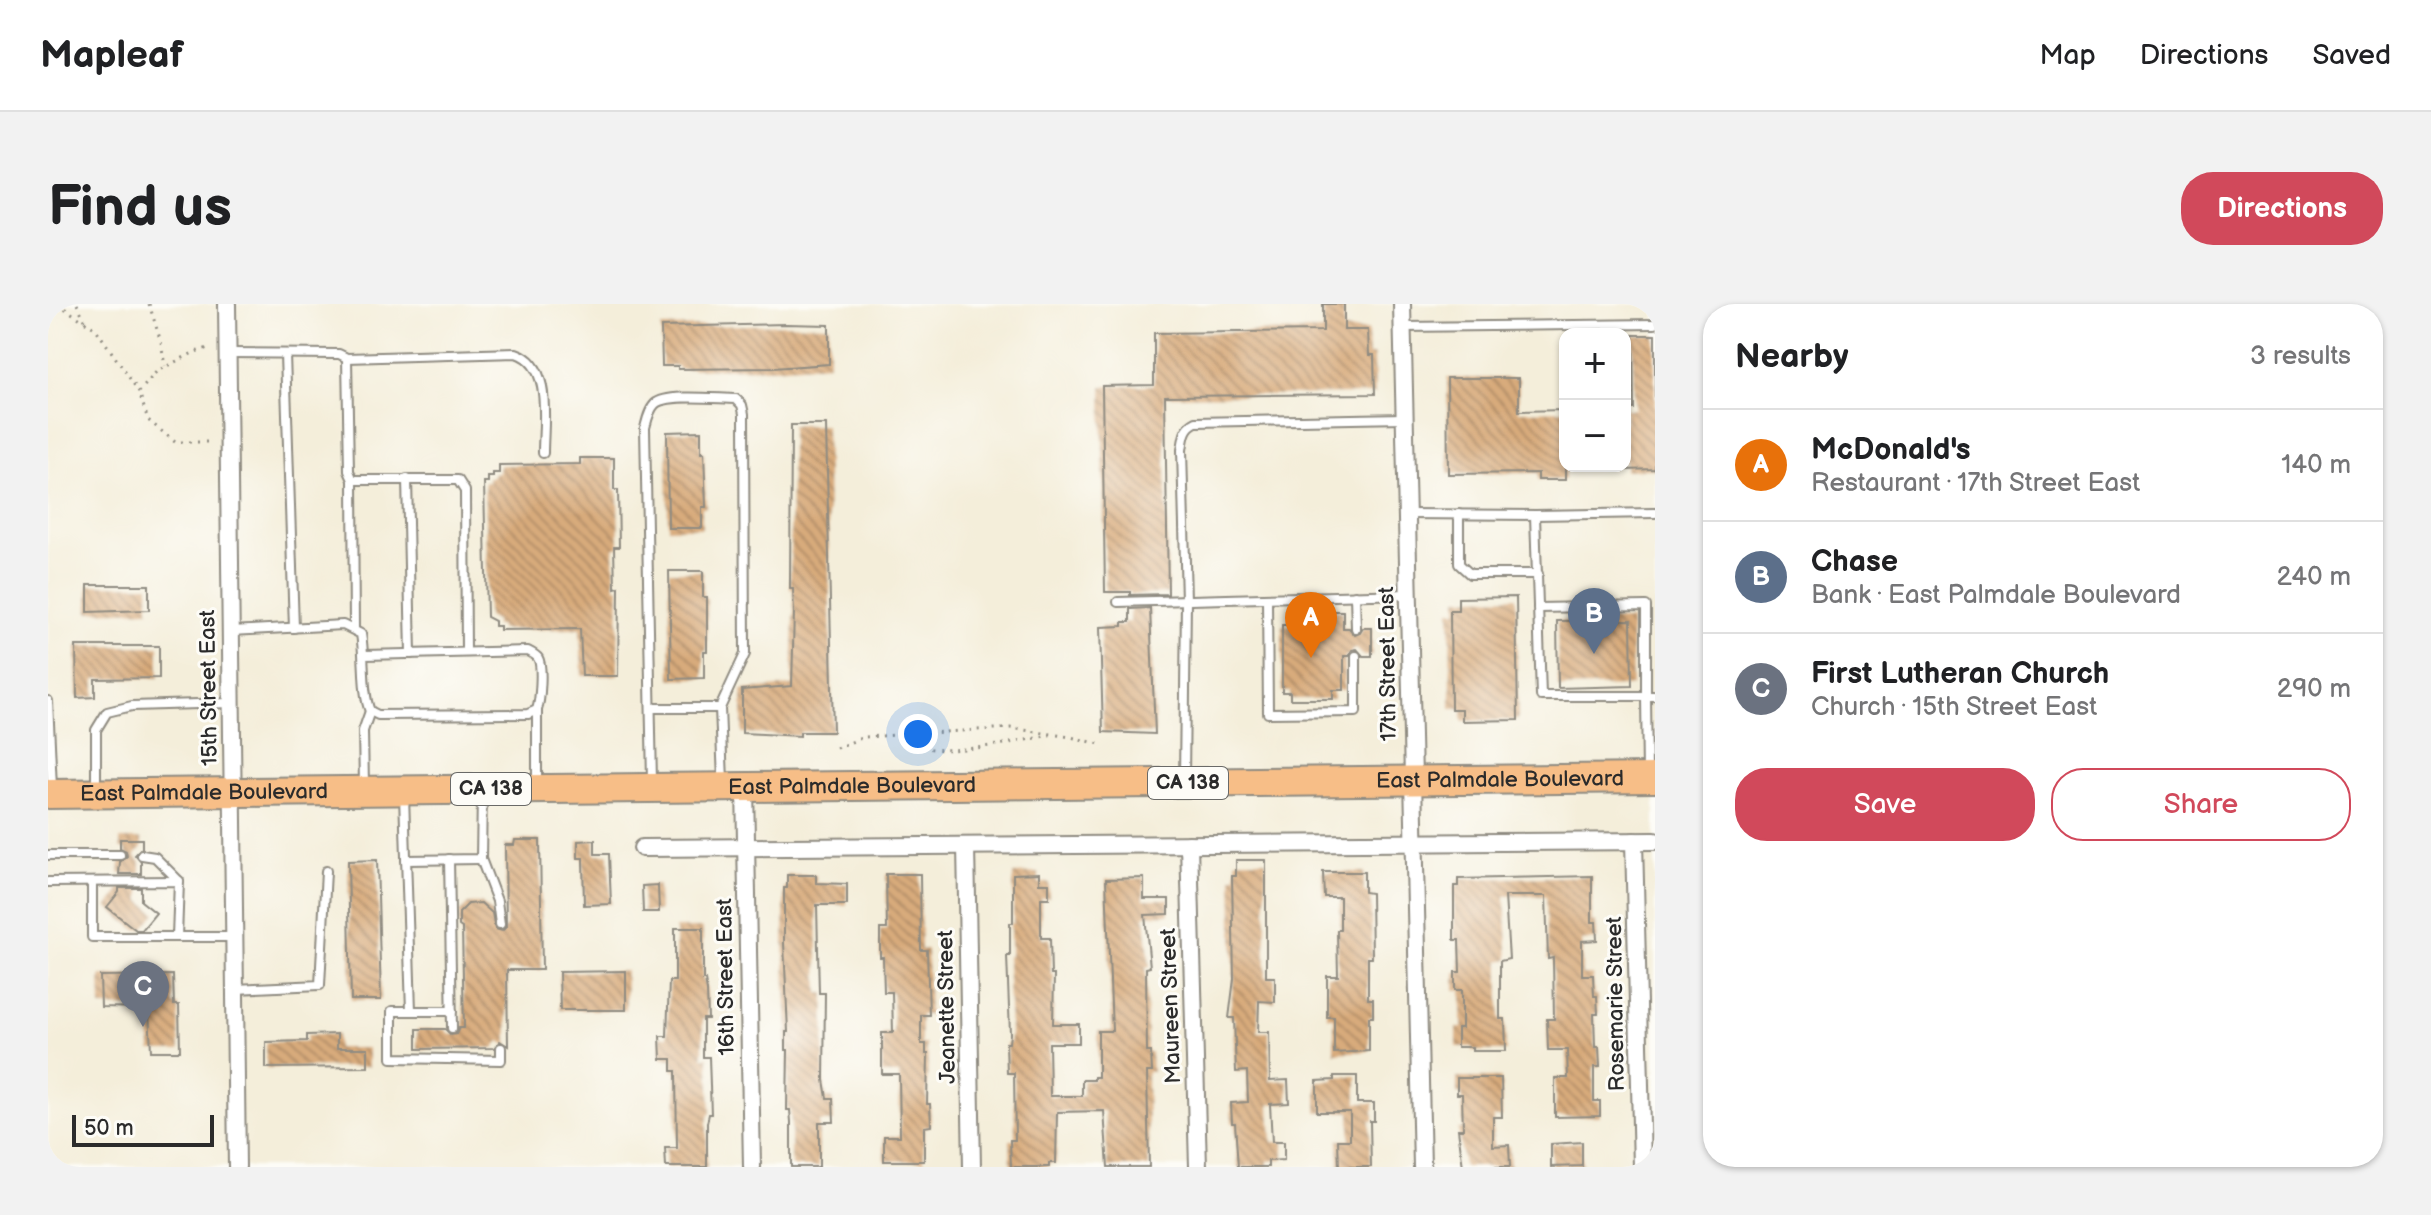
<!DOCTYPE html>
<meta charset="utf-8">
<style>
body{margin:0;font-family:"Balsamiq Sans",sans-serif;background:#f2f2f2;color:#202124}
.controls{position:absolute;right:24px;top:24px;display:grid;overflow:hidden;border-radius:16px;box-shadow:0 2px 6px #0004}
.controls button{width:72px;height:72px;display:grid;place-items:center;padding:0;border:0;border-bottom:2px solid #e0e0e0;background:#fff;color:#202124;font:40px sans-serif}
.scale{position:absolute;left:24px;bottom:20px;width:142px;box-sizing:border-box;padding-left:8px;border:4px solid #2b2b2b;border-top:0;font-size:22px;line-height:28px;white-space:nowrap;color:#2b2b2b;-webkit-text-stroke:6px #fdfcf7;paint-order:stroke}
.you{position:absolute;left:870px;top:430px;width:28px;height:28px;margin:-20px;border:6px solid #fff;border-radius:50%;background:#1a73e8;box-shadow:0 0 0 12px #1a73e833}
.badge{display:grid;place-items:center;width:52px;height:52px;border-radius:50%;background:#d1495b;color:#fff;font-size:26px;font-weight:700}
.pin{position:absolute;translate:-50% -66px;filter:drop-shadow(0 2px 4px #0008)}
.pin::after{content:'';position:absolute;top:42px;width:28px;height:24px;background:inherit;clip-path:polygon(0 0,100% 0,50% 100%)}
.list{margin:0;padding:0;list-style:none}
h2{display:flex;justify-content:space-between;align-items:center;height:104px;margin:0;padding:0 32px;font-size:34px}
h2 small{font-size:26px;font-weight:400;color:#757577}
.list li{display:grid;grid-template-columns:52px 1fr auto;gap:24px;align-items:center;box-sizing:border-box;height:112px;padding:0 32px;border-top:2px solid #e0e0e0}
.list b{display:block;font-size:30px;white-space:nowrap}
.list p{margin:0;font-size:26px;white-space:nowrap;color:#757577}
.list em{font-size:26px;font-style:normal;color:#757577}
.actions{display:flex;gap:16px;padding:24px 32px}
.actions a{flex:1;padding:18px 0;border:2px solid #d1495b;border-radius:32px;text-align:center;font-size:28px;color:#d1495b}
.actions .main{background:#d1495b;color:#fff}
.map{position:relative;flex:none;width:1607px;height:863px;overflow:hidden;border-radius:32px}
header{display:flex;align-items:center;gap:48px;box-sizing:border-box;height:112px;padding:0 40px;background:#fff;border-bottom:2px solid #e0e0e0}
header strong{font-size:38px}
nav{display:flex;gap:44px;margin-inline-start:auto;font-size:28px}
.intro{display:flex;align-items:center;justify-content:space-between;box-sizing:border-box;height:192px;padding:0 48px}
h1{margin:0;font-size:56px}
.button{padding:20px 36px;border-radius:32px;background:#d1495b;color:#fff;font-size:28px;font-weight:700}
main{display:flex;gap:48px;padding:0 48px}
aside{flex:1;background:#fff;border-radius:32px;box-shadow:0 2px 6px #0004}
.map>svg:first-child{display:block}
</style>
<header>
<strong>Mapleaf</strong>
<nav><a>Map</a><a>Directions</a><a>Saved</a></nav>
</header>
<div class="intro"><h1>Find us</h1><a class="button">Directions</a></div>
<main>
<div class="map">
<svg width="1607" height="863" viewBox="0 0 1607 863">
<defs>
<pattern id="building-back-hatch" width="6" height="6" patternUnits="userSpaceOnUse" patternTransform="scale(2)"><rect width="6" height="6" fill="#d8ab7c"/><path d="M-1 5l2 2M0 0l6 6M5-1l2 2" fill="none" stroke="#af8b66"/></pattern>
</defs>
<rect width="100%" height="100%" fill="#fdfcf7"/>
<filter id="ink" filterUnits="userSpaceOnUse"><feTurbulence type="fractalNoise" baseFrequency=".0125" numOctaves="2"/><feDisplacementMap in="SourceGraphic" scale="16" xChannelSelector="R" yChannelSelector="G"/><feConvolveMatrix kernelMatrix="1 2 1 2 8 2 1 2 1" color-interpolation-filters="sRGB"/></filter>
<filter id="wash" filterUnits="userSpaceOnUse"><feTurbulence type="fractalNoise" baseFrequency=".006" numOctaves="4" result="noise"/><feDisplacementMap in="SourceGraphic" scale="32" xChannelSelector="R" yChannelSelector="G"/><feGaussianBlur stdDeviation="1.8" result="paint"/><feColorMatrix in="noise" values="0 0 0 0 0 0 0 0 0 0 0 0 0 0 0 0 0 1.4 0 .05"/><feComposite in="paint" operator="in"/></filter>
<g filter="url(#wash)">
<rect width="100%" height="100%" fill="#f4eeda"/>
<g id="blocks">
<g fill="url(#building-back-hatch)">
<polygon points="1275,0 1296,0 1296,26 1320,26 1321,51 1326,51 1327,90 1117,92 1120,290 1082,291 1082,288 1057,288 1054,82 1106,81 1106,29 1275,27"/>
<polygon points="738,20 781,21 781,60 725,64 630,65 630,62 614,62 613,23"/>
<polygon points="1585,31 1607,31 1607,165 1577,166 1577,105 1586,105"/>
<polygon points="1399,74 1471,74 1471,107 1517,106 1517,176 1490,176 1490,169 1400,170"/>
<polygon points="743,121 778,121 785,428 752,428 752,432 694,429 694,386 744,382 746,307 745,285 742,285"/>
<polygon points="653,127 653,149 656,149 658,203 654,203 654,224 620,224 619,128"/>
<polygon points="532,154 566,154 566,186 570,186 571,243 566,243 567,284 571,283 570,372 534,372 532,325 452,326 452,322 447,322 447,317 439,313 436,178 440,178 440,173 445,173 445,169 451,169 451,161 532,160"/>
<polygon points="621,267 655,267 655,293 659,293 659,347 656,347 656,374 623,375"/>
<polygon points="40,281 101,281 101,306 40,308"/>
<polygon points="1468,293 1470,416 1414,417 1414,405 1403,405 1402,306 1410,306 1410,294"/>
<polygon points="1102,304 1107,430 1055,428 1052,323 1075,322 1075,318 1082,318 1082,305"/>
<polygon points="1254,307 1295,307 1295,324 1301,324 1307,331 1312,329 1315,324 1324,324 1324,352 1315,352 1309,345 1304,346 1301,352 1296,352 1296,386 1285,386 1285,395 1242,395 1242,388 1234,388 1234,321 1254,321"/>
<polygon points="1583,316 1584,382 1510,384 1509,317"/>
<polygon points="28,342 111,342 111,374 47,375 47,393 29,394"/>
<polygon points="72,535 94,535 94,544 87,551 93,558 93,570 71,570 72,558 79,552 78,547 72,544"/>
<polygon points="467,536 492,536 494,666 459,666 460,742 452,737 446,744 369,745 369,725 397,725 403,731 408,730 411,724 416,724 414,624 411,622 411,609 420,600 433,599 444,609 447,625 454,627 458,623 457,541 466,541"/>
<polygon points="547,536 547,550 561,550 563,600 536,601 535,554 530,554 530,537"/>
<polygon points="329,556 333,696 303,696 300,557"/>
<polygon points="1188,556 1218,556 1218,673 1227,673 1227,698 1211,697 1210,728 1221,728 1222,777 1240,776 1241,799 1222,800 1224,838 1236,838 1236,856 1220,857 1220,863 1190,863 1187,819 1184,819 1183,799 1200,798 1199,767 1188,768 1186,714 1181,714 1186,675 1184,572 1188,572"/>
<polygon points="1275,568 1316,568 1316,588 1323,589 1324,654 1320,654 1320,695 1325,695 1325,713 1321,713 1321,747 1286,749 1286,713 1279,713 1279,672 1290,672 1289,626 1292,626 1292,593 1276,593"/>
<polygon points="991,569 991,579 1001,579 1001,594 993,594 993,634 1002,634 1003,671 1006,671 1005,720 1031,720 1031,739 1001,739 1002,792 1034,792 1034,776 1046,776 1046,773 1050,773 1050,727 1064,727 1058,575 1096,574 1096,595 1121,595 1121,610 1097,611 1102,663 1098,664 1099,748 1103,748 1104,768 1099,768 1101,863 1060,863 1056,807 1009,808 1008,859 1001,859 1001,863 963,863 962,836 967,836 966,769 959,769 958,739 961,739 962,730 959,652 962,652 962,619 965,619 965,570"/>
<polygon points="838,570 872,570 873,646 879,646 881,711 873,711 873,740 878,740 878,750 880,750 879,800 882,800 883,822 876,823 876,857 836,857 836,832 852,832 851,770 834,770 834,729 845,729 844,688 836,688 835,653 832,653 832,625 839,625"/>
<polygon points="739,571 768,571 768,579 799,580 799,601 769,601 771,689 777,689 776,776 779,794 785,794 786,818 771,818 771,863 743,863 743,818 742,806 739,806 740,746 738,746 738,728 740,728 736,639 736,584 739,584"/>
<polygon points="1544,572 1544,618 1548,618 1549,636 1534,637 1534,671 1545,671 1546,692 1549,692 1550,710 1546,710 1547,743 1551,743 1552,763 1546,763 1546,797 1552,797 1552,812 1507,813 1507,774 1520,774 1519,746 1500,746 1499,715 1506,715 1505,654 1500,655 1498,592 1457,592 1461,655 1452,657 1452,715 1457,715 1458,747 1424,747 1424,743 1409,743 1409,724 1414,724 1414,686 1407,686 1407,668 1412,668 1411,636 1406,636 1406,582 1410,582 1410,575"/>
<polygon points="610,581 611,608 595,608 594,582"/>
<polygon points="71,584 93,584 93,597 108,609 94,626 88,626 59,603 71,588"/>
<polygon points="627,624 655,624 655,676 657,676 659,687 660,715 655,715 655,753 661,753 663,810 661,810 659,819 659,863 618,863 617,844 629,844 628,767 624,767 624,755 613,755 612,732 619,732 621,677 627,677"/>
<polygon points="578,667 578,706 512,706 511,668"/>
<polygon points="125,671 126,701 131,701 132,747 103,747 101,704 53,703 52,672"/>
<polygon points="289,730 289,744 320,744 320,763 218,764 218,738 259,737 259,731"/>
<polygon points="1286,772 1309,772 1309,799 1326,799 1326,817 1322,817 1323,863 1291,863 1290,836 1302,836 1302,808 1269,808 1269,777 1286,776"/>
<polygon points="1409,774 1453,774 1454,813 1445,813 1445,842 1461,841 1462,863 1415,863 1410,825 1415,825 1414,790 1409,790"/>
<polygon points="1534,838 1534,862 1503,863 1503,840"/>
</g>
</g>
</g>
<g filter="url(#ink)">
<use href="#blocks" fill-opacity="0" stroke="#908c82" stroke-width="2"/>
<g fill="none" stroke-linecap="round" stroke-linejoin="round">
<defs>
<g id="lane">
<polyline points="1355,23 1607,20"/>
<polyline points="179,49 291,50 299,54 301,167 305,176 410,176 417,187 418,348"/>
<polyline points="237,50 246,324"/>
<path d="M299,54L468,49C505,61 495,117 495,149"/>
<polyline points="359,175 363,350"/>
<polyline points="305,176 306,325"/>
<polyline points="1359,210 1487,211 1493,392 1598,392 1599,469"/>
<polyline points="1411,210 1411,260 1422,270 1490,270"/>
<polyline points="1487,211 1607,209"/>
<polyline points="1307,291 1308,324"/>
<polyline points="1219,294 1220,409 1308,408 1308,352"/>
<polyline points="1070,298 1361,290"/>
<polyline points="1490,304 1598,302 1598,392 1607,392"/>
<path d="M183,327L295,321L313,330C317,352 314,390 322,407L330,411L480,410L489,406C492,397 495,362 490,354C488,351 484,349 480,347L317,351"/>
<polyline points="0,397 4,484"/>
<polyline points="603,404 672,404"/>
<polyline points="489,406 489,482"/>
<path d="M1136,475L1138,296L1134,146C1136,133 1136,124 1148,118L1356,114"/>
<path d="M604,478L597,124C599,116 601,106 607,100C619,89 670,95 688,95L694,101L696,110L697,350L672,404L675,477"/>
<polyline points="316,481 315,427 322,407"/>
<polyline points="48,485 48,426 59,408 84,402 183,399"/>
<polyline points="356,491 363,707"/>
<polyline points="0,551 72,551"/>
<polyline points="94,551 107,553 131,577"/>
<polyline points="401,555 404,724"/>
<polyline points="433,555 449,597 452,620"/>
<polyline points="358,556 433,555 434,490"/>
<polyline points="0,578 131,577 129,633 186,633"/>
<polyline points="44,578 44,633 129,633"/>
<polyline points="188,685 272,681 278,567"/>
<polyline points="404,707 344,707 344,754 453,756 453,744"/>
</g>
<g id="street">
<polyline points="179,0 189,863"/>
<polyline points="1354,0 1374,863"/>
<polyline points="697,482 704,863"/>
<polyline points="1586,537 1594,863"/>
<polyline points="1141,540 1150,863"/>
<polyline points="918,542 924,863"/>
<polyline points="594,544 1607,537"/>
</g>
<g id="highway">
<path id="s1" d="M0,490L1607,474"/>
</g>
</defs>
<use href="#lane" stroke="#908c82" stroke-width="12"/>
<use href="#street" stroke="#908c82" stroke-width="20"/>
<use href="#highway" stroke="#908c82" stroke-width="32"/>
<g stroke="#908c82" stroke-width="3" stroke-dasharray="2 6" stroke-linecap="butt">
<polyline points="10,0 48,25 91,88 100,116 127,138 165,138"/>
<polyline points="29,0 37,16"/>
<polyline points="101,0 113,38 117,62"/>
<polyline points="91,88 109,67 147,48 164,43"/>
<path d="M855,429C861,433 869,441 876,443C901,452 975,437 1002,431"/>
<polyline points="788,444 816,433 962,424 1023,433 1056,441"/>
</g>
<use href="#lane" stroke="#fff" stroke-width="8"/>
<use href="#street" stroke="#fff" stroke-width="16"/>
<use href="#highway" stroke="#f7be87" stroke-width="28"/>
</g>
</g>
<g text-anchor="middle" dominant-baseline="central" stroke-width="6" stroke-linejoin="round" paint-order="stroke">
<g fill="#fdfcf7" stroke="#6a6a68" stroke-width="2">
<rect x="1100" y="463" width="80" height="32" rx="6"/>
<rect x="403" y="469" width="80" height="32" rx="6"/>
</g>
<g font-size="20" font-weight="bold" fill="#2b2b2b">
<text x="1140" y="479">CA 138</text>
<text x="443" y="485">CA 138</text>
</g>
<g font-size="22" fill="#2b2b2b" stroke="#fdfcf7">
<text transform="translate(1340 360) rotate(-91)">17th Street East</text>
<text transform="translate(161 384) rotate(-91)">15th Street East</text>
<text stroke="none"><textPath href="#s1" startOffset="1452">East Palmdale Boulevard</textPath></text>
<text stroke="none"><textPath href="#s1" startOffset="804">East Palmdale Boulevard</textPath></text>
<text stroke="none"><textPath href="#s1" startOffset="156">East Palmdale Boulevard</textPath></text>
<text transform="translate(678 673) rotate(-91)">16th Street East</text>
<text transform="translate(1568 700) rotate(-91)">Rosemarie Street</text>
<text transform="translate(1123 702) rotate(-92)">Maureen Street</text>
<text transform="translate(899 703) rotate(-91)">Jeanette Street</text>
</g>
</g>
</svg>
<div class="controls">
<button>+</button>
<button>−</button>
</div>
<div class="scale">50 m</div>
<div class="you"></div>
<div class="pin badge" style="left:1263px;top:354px;background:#e8710a">A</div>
<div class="pin badge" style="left:1546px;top:350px;background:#5c6f8a">B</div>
<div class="pin badge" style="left:95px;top:723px;background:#6b7280">C</div>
</div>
<aside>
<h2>Nearby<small>3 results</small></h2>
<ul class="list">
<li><span class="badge" style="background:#e8710a">A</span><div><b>McDonald's</b><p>Restaurant · 17th Street East</p></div><em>140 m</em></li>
<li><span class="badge" style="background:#5c6f8a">B</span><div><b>Chase</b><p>Bank · East Palmdale Boulevard</p></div><em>240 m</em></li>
<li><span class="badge" style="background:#6b7280">C</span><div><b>First Lutheran Church</b><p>Church · 15th Street East</p></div><em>290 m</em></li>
</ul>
<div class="actions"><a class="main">Save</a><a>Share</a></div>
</aside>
</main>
